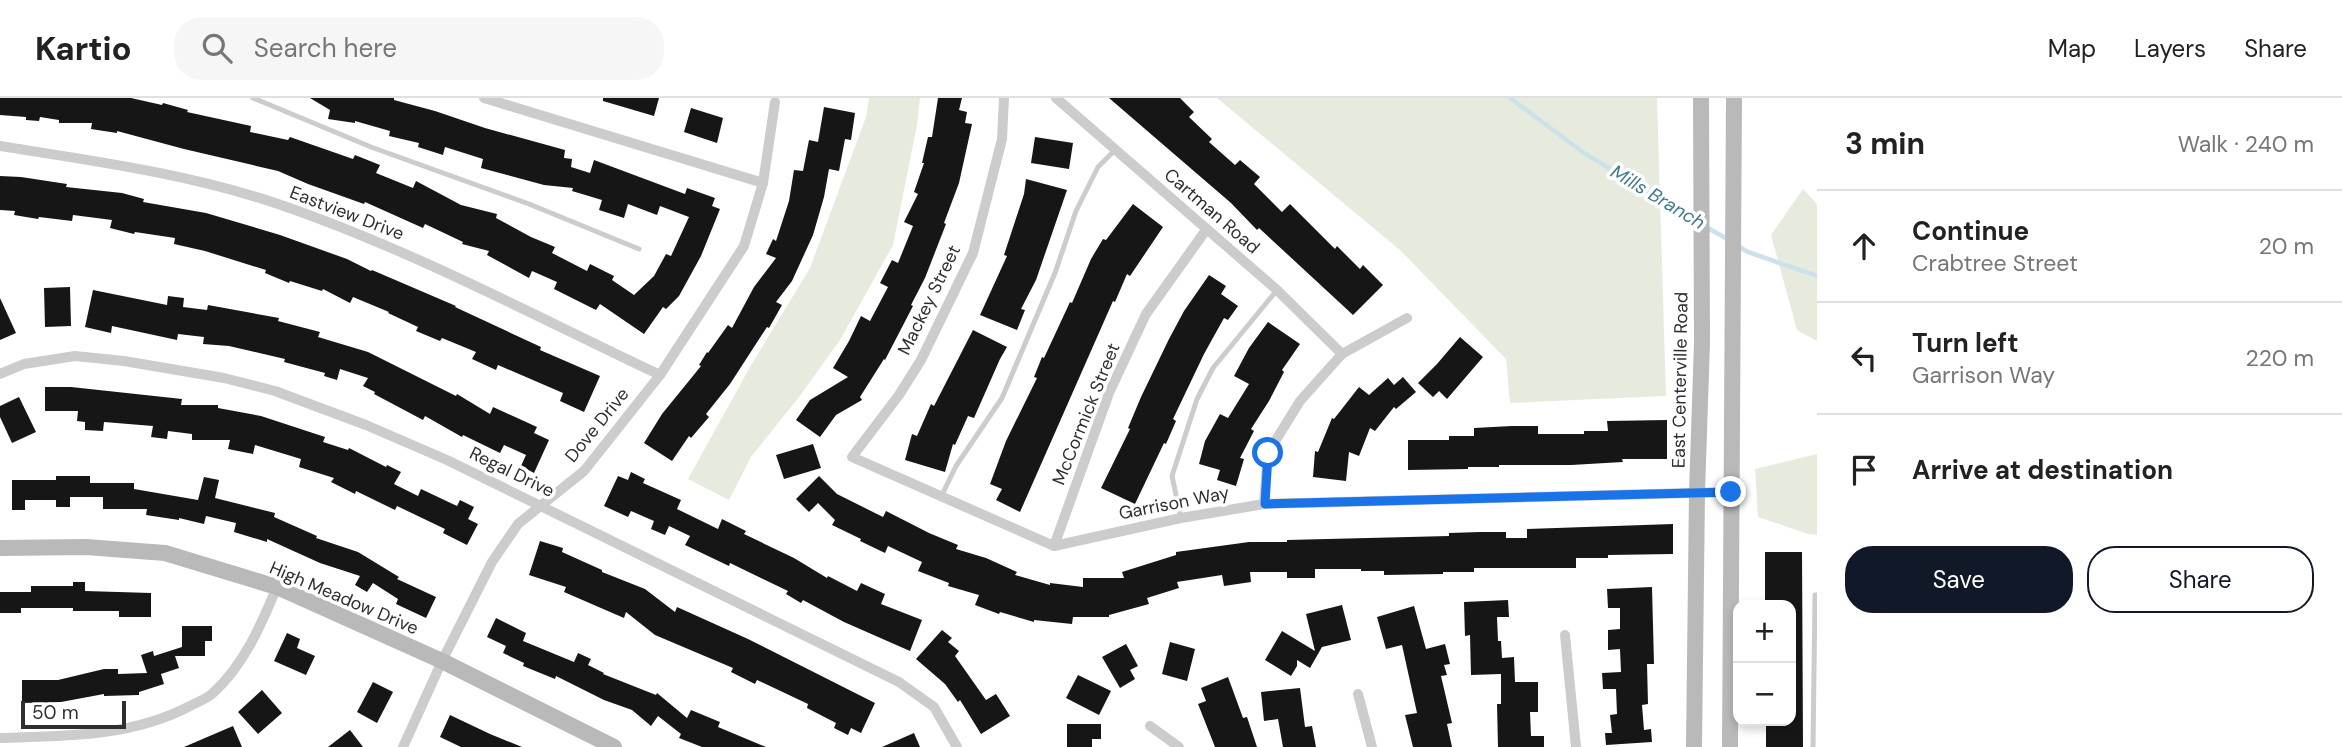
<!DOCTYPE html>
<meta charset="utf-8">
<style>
body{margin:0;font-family:"DM Sans",sans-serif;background:#f6f6f6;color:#222}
.controls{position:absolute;right:21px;bottom:21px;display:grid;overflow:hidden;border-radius:14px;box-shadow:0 4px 10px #0003}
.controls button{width:63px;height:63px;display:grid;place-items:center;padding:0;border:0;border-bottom:2px solid #e0e0e0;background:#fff;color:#222;font:35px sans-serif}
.scale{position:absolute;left:21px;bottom:18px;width:105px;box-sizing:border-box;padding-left:7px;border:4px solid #2f2f2f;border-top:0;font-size:19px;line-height:24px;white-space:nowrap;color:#2f2f2f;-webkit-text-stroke:5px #fff;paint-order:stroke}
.stop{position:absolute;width:21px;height:21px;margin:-16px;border:5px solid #1a73e8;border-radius:50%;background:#fff}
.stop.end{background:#1a73e8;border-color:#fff;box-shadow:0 2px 7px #0008}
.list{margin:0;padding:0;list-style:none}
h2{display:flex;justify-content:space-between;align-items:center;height:91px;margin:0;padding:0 28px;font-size:30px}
h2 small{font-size:23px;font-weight:400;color:#767676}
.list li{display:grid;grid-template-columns:46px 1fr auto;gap:21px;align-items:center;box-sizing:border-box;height:112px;padding:0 28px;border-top:2px solid #e0e0e0}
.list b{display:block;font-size:26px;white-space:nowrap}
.list p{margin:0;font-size:23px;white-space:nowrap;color:#767676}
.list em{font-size:23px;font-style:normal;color:#767676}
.actions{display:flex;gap:14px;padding:21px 28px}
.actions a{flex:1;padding:16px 0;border:2px solid #111827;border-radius:28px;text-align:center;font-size:24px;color:#111827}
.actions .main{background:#111827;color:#fff}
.icon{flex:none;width:38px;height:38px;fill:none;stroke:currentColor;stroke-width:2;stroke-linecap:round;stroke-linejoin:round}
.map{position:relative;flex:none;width:1817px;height:649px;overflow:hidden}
header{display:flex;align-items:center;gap:42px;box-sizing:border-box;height:98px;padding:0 35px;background:#fff;border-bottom:2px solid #e0e0e0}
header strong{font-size:33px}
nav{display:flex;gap:38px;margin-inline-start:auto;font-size:24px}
.search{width:490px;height:63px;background:#f6f6f6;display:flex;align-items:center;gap:18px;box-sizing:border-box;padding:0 24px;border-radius:28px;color:#767676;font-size:26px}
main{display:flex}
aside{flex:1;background:#fff}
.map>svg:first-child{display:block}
</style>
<header>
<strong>Kartio</strong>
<div class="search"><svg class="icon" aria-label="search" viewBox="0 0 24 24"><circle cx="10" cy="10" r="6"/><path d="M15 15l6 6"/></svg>Search here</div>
<nav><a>Map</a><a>Layers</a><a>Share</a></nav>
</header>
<main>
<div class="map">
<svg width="1817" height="649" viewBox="0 0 1817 649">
<rect width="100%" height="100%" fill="#fff"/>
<g fill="#e7ebde">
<polygon points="869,0 920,0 917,27 893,147 840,242 799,299 751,359 729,402 688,381 750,269 810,170 866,19"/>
<polygon points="1217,0 1657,0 1666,298 1510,305 1506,261 1401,153"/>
<polygon points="1803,91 1817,106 1817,243 1797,232 1771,137"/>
<polygon points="1817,356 1817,437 1808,436 1758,419 1755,371"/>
</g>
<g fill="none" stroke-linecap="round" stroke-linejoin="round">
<g stroke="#cbe2ea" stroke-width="4.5">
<polyline points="1510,0 1584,55 1696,122"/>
<polyline points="1706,129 1729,142"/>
<polyline points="1736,147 1748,154 1817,178"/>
</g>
</g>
<g fill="#161616">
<polygon points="0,0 131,0 162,7 163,5 188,12 187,14 251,28 250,34 288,42 290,39 353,61 355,57 380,67 376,75 413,90 416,83 461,107 497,116 496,120 531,139 555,149 552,155 587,173 590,166 614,178 612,182 634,197 654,178 666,156 671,158 689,119 660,108 657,117 628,106 624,120 599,112 602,102 572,93 573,90 544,87 481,70 483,61 445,49 443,57 418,49 419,45 389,38 390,33 355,23 355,25 328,21 330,12 310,0 394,0 394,2 435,13 485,30 565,52 564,60 572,61 571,69 590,75 594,62 685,96 687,90 715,100 712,108 720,111 701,158 679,198 666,211 663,209 644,236 600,206 596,212 554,191 557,184 532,173 529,180 487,157 489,153 462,146 463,144 425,126 423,130 365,104 364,106 308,86 278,73 184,51 117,33 117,35 91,31 92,25 59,25 59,22 40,19 39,23 26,22 26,19 0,17"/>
<polygon points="603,0 659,0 654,18 603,3"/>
<polygon points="938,0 962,0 959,12 967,14 965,25 972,26 959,85 944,125 946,126 925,180 911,207 913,208 885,262 884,261 860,299 862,302 836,317 820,339 796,322 810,302 848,279 833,270 849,243 861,218 870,223 888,189 880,185 892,162 898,165 913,128 904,124 918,96 914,94 924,65 922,65 928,39 932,39"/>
<polygon points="1109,0 1180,0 1194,14 1189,19 1212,41 1209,44 1235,67 1240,62 1260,79 1254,86 1282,114 1290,106 1335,151 1337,148 1360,171 1363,167 1383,187 1353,217 1259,130 1257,132 1231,105"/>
<polygon points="824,9 855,15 851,42 845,41 839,73 829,71 824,99 813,137 792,183 776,204 782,207 769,230 767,229 730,286 706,316 709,319 691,340 689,338 672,363 644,345 662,316 701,268 699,267 707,254 708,255 728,227 732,230 754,189 776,160 766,156 773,141 776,143 789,103 794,72 803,73 809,42 818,44"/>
<polygon points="691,10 723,20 717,45 684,34"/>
<polygon points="1035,39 1073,45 1069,71 1031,65"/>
<polygon points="0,78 21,79 67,86 66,89 122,95 144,101 143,104 206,115 280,137 347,161 371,173 372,172 456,208 455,209 541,249 540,252 600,278 584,314 560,303 563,295 498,267 496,272 472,261 476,254 442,240 440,243 416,233 418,229 388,215 389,214 353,199 350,205 323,191 322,193 290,183 289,185 265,175 266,172 205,153 174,146 175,140 135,134 134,136 110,130 112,122 73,117 72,123 39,119 38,121 14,117 15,113 0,112"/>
<polygon points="1026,81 1067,92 1036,182 1021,211 1025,212 1017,232 980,217 1007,158 1004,157 1024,96"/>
<polygon points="1133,106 1163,129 1130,178 1127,176 1115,204 1113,203 1020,414 996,402 1002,391 990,386 1006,343 1037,280 1034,279 1042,259 1044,260 1070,204 1072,205 1091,161 1103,141 1106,142"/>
<polygon points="1209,177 1226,188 1221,196 1238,208 1228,222 1224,220 1204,256 1173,321 1176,323 1166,346 1164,345 1135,406 1101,390 1130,331 1128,330 1141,299 1169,241 1184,213"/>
<polygon points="70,189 71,228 45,229 44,190"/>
<polygon points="93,192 167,207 168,198 184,200 183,209 207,212 208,207 279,220 278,223 320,234 318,239 368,254 456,298 457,296 490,316 493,309 537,329 534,335 549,342 534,375 521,368 526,357 504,347 500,355 463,337 462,339 425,318 423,322 374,296 375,294 363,288 368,280 340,271 337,282 324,278 325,275 284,264 285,261 229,248 203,246 204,239 178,236 177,242 112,228 111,235 85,229"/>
<polygon points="0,200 16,235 0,242"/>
<polygon points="1268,224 1300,246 1282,272 1284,274 1269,303 1251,331 1254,333 1240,360 1244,361 1236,388 1217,382 1220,372 1199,366 1205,343 1220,316 1228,320 1249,286 1234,278 1249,250"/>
<polygon points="973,232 1007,249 1000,261 974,320 968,318 955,347 953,346 945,374 905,362 912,336 917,338 931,306 934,308"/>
<polygon points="1460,239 1483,259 1447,301 1439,293 1433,299 1418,285 1437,266"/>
<polygon points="1403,279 1416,294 1396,311 1394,309 1375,333 1370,330 1359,358 1349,354 1346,383 1313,379 1315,353 1318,354 1332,320 1334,321 1359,289 1369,297 1388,280 1394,287"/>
<polygon points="45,289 71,289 182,301 181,307 218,307 218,310 261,318 325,339 323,344 348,352 349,350 386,369 387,367 401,374 394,386 418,398 421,391 457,408 460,402 474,409 468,421 478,426 467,447 443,435 445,431 397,408 395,412 356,393 355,396 331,384 334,380 299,369 301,361 255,347 253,356 228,351 230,342 192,342 192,336 168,333 167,341 151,339 153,328 104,324 103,333 85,332 85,324 77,323 78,313 45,313"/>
<polygon points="19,299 36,334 12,345 0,319 0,308"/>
<polygon points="1667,322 1667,361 1622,361 1623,364 1571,367 1499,367 1499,369 1468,369 1468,371 1408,372 1408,342 1449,342 1449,338 1474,338 1474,330 1512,328 1538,328 1538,336 1584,336 1584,333 1608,333 1607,323"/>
<polygon points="813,346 821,370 784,381 776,357"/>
<polygon points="631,374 645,381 643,385 681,402 677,411 718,431 722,421 746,433 744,436 794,460 827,480 828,478 857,493 861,485 885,496 881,506 922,522 910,553 844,524 803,502 801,505 786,496 788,493 730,465 729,468 685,447 690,438 669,428 665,437 651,431 654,423 631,413 628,419 604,408 618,378 628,382"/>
<polygon points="56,378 90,378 90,385 134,385 134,391 198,402 204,379 219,382 215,400 275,415 274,419 317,438 316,440 358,454 399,479 397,481 436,499 426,520 396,506 398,501 373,485 367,494 355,487 360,478 320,465 267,441 267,444 234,434 236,425 206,418 204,426 179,420 179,422 146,417 147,411 103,411 103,399 70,399 70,409 56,409 56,402 25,402 25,412 12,412 12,382 56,382"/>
<polygon points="819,378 837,396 883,419 886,413 929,435 958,447 956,451 986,460 1017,474 1015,477 1050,487 1050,485 1083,489 1083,480 1124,480 1122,474 1176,457 1176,454 1249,444 1287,444 1287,442 1449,438 1449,435 1480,434 1506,434 1506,440 1527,440 1527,431 1673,426 1673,456 1608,457 1608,460 1576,460 1576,470 1474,470 1474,474 1443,474 1443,476 1384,477 1384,473 1361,473 1361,471 1315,471 1315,480 1287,480 1287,474 1250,474 1251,484 1224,488 1222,477 1177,484 1179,490 1147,500 1149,506 1109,517 1109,519 1073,519 1072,526 1034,522 1034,524 1000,514 999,516 975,507 979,497 948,488 949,485 918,473 922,464 888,448 885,455 860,443 861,441 832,427 835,422 818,405 809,414 796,401"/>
<polygon points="540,443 563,450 562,454 602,472 602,474 645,491 675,514 677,509 748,541 875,605 861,635 851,630 848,637 834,630 836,625 807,610 808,606 757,582 755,586 731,574 733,570 655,537 626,514 624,520 564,494 566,489 529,477"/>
<polygon points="1765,454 1802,454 1803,649 1766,649 1766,623 1791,623 1791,507 1765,507"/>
<polygon points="73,484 85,484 85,493 151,495 151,519 119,519 119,513 73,513 73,510 21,510 21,515 0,515 0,494 31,494 31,488 73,488"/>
<polygon points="1652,489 1654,566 1647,566 1648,606 1642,607 1644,632 1651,631 1652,644 1606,647 1605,635 1612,635 1610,617 1617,616 1616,591 1603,591 1602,575 1621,574 1620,551 1608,552 1608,532 1620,531 1620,510 1608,510 1607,491"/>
<polygon points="1508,502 1509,519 1497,519 1498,543 1501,543 1502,560 1514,559 1515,584 1538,584 1538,614 1530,614 1531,638 1544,638 1544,649 1498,649 1497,606 1501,606 1501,576 1471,577 1470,537 1465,538 1464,504"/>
<polygon points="1342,507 1351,542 1322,549 1310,570 1297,562 1297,568 1291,578 1265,562 1282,533 1315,553 1306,516"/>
<polygon points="1414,508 1426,551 1445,546 1450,566 1444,567 1447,577 1441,578 1452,625 1447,626 1452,649 1413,649 1405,617 1417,615 1402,547 1386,551 1377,519"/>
<polygon points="496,520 526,535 523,543 574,564 578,555 591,561 588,567 604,575 603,576 656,597 657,595 687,620 691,612 720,624 718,629 766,649 702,649 679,640 681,636 658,618 651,628 632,612 604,602 556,578 555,581 523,568 524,565 503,555 506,548 487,539"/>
<polygon points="182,528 212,528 212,543 205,543 205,558 175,558 179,570 161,576 164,586 139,594 139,597 104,598 104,596 61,604 22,605 22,582 58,582 104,571 118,571 118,576 147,575 141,557 153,553 154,558 182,549"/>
<polygon points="942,532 952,540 948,544 959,553 955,558 986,602 996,596 1010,618 981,636 960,602 958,604 945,586 916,561"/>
<polygon points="287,535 300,541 297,550 315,558 306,577 274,563"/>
<polygon points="1170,544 1195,551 1187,583 1162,576"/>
<polygon points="1126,546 1138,568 1130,572 1135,581 1120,590 1102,559"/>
<polygon points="1078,577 1111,593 1099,617 1066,600"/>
<polygon points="1228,579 1243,620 1247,619 1257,649 1215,649 1198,606 1206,603 1201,590"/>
<polygon points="373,584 393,594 377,625 357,614"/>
<polygon points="1300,590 1305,629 1312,628 1316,649 1283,649 1278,621 1264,623 1261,594"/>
<polygon points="262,592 282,615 258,636 238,614"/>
<polygon points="450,617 490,636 522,649 461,649 440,639"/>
<polygon points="1067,626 1101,626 1101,641 1092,641 1092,649 1067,649"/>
<polygon points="233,628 242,649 184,649"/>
<polygon points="350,632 363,649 328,649"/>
<polygon points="914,635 920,649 882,649"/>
</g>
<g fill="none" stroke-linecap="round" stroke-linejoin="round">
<g stroke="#ccc" stroke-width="5">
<polyline points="253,0 371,49 529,106 639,151"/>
<polyline points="941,399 956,368 1002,300 1055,175 1076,113 1098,69 1115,52"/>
<polyline points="1181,420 1172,378 1197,301 1213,270 1277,192"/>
<polyline points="1813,649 1815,497 1817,497"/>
</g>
<g stroke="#ccc" stroke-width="10">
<polyline points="484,0 763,85"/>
<polyline points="1004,0 1002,41 973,155 921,262 899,297 852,359 1054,448 1181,420 1264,406 1732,394"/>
<polyline points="1056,0 1277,192 1342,256"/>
<path d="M0,48C94,63 191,76 281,107C412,152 535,218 660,277"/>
<polyline points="0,276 24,266 75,258 124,263 224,280 275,293 366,327 447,362 899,584 934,609 957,649"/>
<polyline points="1264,406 1268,355 1300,303 1342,256 1407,220"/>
<polyline points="1054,448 1109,295 1146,216 1206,132"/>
<polyline points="1565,537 1576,649"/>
<polyline points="1358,596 1372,649"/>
<polyline points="1150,628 1179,649"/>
<path d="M0,640C65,638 131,639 190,608C197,604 207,601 213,595C244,567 261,527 277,489"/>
<polyline points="403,649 442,563 492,464 518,426 584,373 660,277 744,148 763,85 775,4"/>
</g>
<g stroke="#b9b9b9" stroke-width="16">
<polyline points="0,450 86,449 165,455 277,489 442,563 614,649"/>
<polyline points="1694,649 1697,394 1702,245 1701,0"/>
<polyline points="1730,649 1734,0"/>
</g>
</g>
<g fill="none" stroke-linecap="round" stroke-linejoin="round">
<polyline stroke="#1a73e8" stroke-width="9" points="1268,355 1265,406 1731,394"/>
</g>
<g text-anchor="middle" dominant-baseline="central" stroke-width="7" stroke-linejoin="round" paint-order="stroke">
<g font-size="18" fill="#2f2f2f" stroke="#fff">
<text transform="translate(1212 113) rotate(41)">Cartman Road</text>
<text transform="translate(347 115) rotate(21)">Eastview Drive</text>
<text transform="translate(929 202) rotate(-64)">Mackey Street</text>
<text transform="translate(1680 282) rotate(-89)">East Centerville Road</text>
<text transform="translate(1086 316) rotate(-68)">McCormick Street</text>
<text transform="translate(597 327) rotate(-51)">Dove Drive</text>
<text transform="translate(512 374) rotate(26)">Regal Drive</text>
<text transform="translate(1174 405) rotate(-11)">Garrison Way</text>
<text transform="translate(344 500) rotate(23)">High Meadow Drive</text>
</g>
<g font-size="19" font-style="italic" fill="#427a8c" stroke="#fff">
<text transform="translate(1658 99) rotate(31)">Mills Branch</text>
</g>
</g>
</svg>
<div class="controls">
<button>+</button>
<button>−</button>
</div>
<div class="scale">50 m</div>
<div class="stop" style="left:1268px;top:355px"></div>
<div class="stop end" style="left:1731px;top:394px"></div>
</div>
<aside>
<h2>3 min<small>Walk · 240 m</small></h2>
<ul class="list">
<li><svg class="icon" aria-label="ahead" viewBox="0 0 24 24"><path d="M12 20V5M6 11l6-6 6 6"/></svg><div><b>Continue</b><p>Crabtree Street</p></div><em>20 m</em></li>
<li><svg class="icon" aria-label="left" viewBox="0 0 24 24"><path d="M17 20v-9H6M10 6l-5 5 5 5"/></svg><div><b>Turn left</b><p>Garrison Way</p></div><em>220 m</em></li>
<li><svg class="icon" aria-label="arrive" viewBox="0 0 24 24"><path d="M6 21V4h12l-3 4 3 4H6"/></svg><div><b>Arrive at destination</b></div></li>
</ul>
<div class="actions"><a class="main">Save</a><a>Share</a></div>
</aside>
</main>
